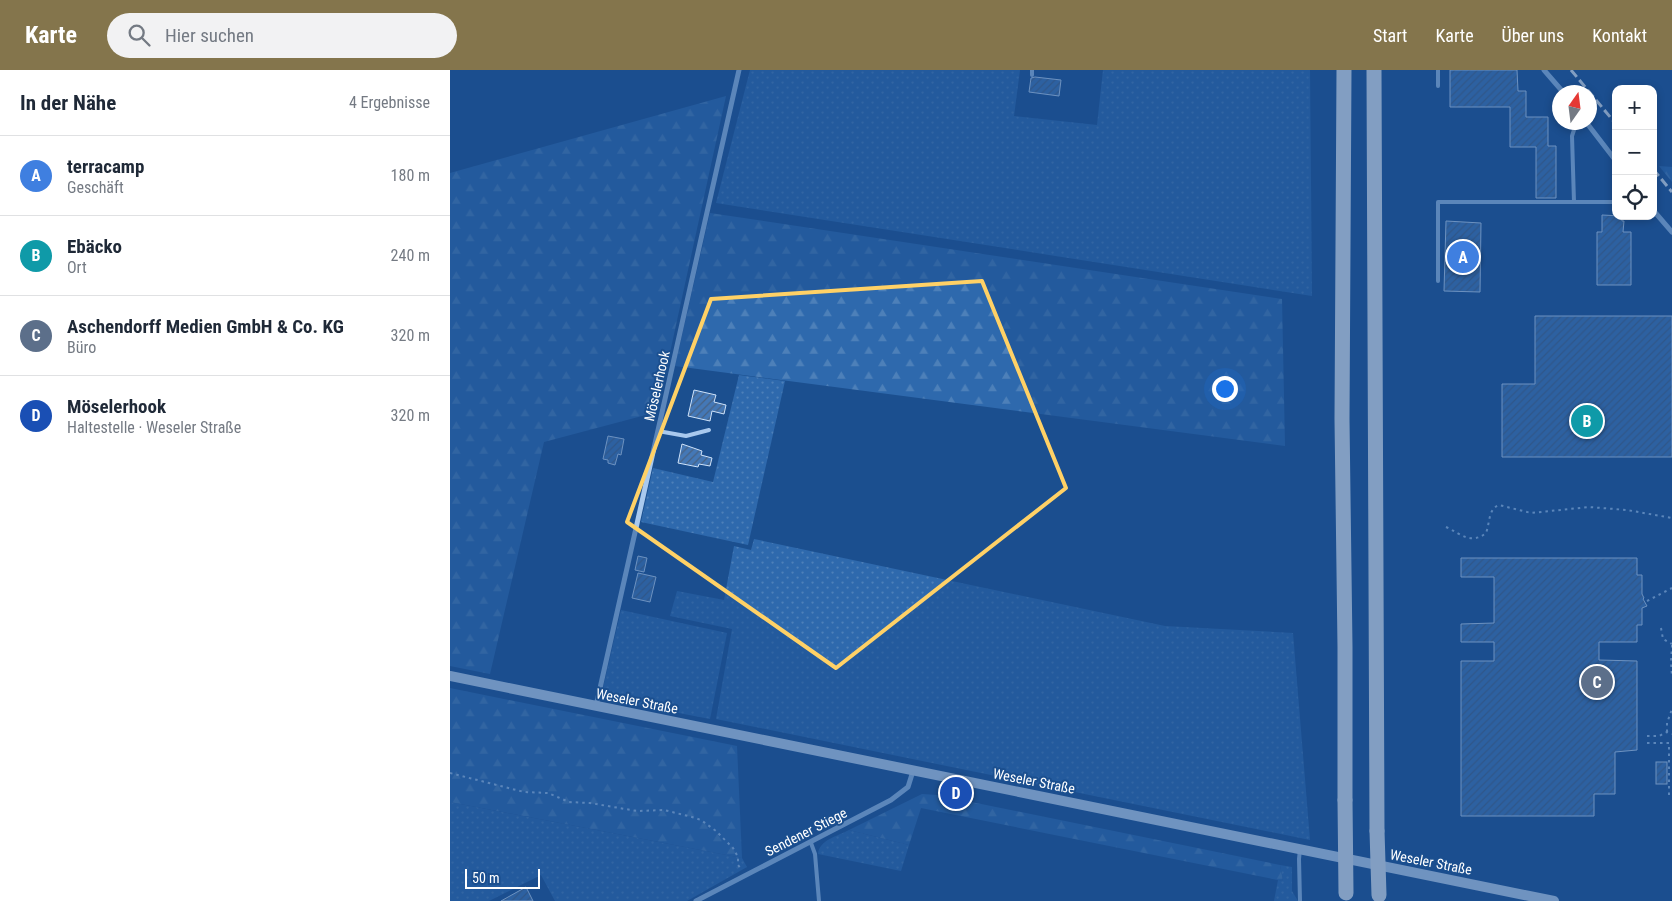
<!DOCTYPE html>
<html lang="de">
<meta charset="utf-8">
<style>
body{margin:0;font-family:"Roboto Condensed",sans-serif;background:#f2f2f3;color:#1f2937}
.controls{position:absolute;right:15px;top:15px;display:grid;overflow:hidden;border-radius:10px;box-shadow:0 2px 8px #0003}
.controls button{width:45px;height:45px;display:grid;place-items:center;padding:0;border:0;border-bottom:1px solid #e0e1e3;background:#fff;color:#1f2937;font:25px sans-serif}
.compass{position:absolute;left:1102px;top:15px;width:45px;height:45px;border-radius:50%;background:#fff;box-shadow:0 2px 8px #0003;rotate:14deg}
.scale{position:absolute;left:15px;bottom:12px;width:75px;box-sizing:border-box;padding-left:5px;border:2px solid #fff;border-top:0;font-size:14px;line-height:18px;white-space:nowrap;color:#fff;-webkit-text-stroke:4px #1b4f8f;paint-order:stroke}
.you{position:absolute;left:774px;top:318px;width:18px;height:18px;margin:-12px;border:4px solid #fff;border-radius:50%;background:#1a73e8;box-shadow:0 0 0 8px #1a73e833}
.badge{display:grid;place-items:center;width:32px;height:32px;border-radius:50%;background:#84754c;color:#fff;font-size:16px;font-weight:700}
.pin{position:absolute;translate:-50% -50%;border:2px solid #fff;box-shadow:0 1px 5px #0006}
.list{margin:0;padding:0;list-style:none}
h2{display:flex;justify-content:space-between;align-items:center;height:65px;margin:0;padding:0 20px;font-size:21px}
h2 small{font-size:16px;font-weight:400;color:#747a83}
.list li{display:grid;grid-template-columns:32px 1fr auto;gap:15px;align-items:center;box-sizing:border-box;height:80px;padding:0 20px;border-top:1px solid #e0e1e3}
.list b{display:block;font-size:19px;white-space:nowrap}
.list p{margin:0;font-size:16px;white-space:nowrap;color:#747a83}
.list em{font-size:16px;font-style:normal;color:#747a83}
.icon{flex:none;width:28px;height:28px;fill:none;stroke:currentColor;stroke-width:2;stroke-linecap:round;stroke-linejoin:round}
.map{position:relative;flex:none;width:1222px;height:831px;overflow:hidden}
header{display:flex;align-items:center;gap:30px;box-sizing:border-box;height:70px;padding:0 25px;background:#84754c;color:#fff}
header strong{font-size:24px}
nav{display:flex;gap:28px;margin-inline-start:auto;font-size:18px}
.search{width:350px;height:45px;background:#f2f2f3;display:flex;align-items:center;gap:12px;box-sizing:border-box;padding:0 18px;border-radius:28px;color:#747a83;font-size:19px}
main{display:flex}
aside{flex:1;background:#fff}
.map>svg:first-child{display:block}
</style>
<header>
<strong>Karte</strong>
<div class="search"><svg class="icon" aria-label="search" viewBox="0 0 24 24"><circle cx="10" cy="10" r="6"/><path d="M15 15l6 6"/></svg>Hier suchen</div>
<nav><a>Start</a><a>Karte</a><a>Über uns</a><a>Kontakt</a></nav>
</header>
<main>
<aside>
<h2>In der Nähe<small>4 Ergebnisse</small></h2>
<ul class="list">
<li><span class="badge" style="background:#3f7fe0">A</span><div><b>terracamp</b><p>Geschäft</p></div><em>180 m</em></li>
<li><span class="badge" style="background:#0f9aa8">B</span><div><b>Ebäcko</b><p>Ort</p></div><em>240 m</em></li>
<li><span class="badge" style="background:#5c6f8a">C</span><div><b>Aschendorff Medien GmbH &amp; Co. KG</b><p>Büro</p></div><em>320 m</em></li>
<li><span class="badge" style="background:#1a4fb4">D</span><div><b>Möselerhook</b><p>Haltestelle · Weseler Straße</p></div><em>320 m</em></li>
</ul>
</aside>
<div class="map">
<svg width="1222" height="831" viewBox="0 0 1222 831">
<defs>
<pattern id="grass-dots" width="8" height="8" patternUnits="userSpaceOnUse" patternTransform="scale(1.25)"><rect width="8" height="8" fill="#2e69ad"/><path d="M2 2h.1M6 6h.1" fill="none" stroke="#4d80b9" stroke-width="1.8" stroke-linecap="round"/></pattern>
<pattern id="forest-firs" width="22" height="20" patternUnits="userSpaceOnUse" patternTransform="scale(1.25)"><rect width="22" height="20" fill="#2e69ad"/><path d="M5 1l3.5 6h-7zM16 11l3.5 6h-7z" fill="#4d80b9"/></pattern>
<pattern id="building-hatch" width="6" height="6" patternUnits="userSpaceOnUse" patternTransform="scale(1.25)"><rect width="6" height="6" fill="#4478b7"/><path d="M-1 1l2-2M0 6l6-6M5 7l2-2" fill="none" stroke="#486282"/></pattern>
</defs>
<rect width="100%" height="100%" fill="#1b4f8f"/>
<g fill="url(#grass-dots)">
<polygon points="300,0 570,0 564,46 647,55 653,0 860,0 862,226 266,133"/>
<polygon points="289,305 335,311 298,475 191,452 203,398 263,412"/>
<polygon points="304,469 715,556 843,563 860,770 266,649 282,559 220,546 227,521 274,530 284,476 301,480"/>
<polygon points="171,540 277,563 260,649 156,629 152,622"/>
<polygon points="0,732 292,788 297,797 237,831 105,831 91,805 39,831 0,831"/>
<path d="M399,760L459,775L451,801L368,784C369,770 388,766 399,760Z"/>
<polygon points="830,795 842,797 842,821 848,831 824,831 828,810 833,811"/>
</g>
<g fill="url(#forest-firs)">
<polygon points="276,26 207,342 94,372 40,604 0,596 0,103"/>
<polygon points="1209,96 1222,97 1222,112"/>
<polygon points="260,143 832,229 835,376 225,296"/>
<polygon points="0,618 287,676 292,788 0,732"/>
<polygon points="472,724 487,725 830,795 833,811 471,738 459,775 399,760"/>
</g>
<g fill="url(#building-hatch)" stroke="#cfe3fa">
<polygon points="1000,0 1067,0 1068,21 1076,21 1076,47 1098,47 1098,76 1106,76 1106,128 1086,128 1086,77 1060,77 1060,37 1000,37"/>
<polygon points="585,7 611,10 609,26 579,22 581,8"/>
<polygon points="1152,145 1172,146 1172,151 1174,151 1173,162 1181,162 1181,215 1147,215 1147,162 1152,162"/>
<polygon points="996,151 1031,153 1030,222 994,221"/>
<polygon points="1085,246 1222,246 1222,387 1052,387 1052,314 1085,314"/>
<polygon points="244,320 266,325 264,332 276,335 274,344 262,341 260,351 238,346"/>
<polygon points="158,366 174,369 171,385 168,384 165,395 158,393 158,390 153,389"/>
<polygon points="232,374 252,381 251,385 262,388 260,396 249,394 248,397 228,393"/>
<polygon points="188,486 197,488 194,502 185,500"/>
<polygon points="1011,488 1187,488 1187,505 1192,505 1192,524 1194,528 1193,529 1197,536 1192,538 1192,555 1187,555 1187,572 1149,572 1149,590 1187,591 1187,680 1165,682 1165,724 1144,724 1144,746 1011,746 1011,591 1044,591 1044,572 1011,572 1011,554 1044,553 1044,507 1011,507"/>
<polygon points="188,503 206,507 200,532 182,528"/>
<rect x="1206" y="692" width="11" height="22"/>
<polygon points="76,817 83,831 51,831"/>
</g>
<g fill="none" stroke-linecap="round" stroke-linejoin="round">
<g stroke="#a9c9ee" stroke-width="2" stroke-dasharray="2.5 4" stroke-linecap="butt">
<path d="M996,457C1011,464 1021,475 1036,463C1040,453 1038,439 1049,435L1081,443L1139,437L1177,440L1222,448"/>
<polyline points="1197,531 1222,518"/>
<polyline points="1211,558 1213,569 1222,574"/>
<polyline points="1222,575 1221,592 1222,607"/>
<polyline points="1217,662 1217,653 1222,639"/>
<polyline points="1197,666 1209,666 1217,662 1222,664"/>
<polyline points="1197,673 1219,673 1219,729"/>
<polyline points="0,703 74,722 98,723 119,732 140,733 187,741 214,740 242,747 251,750 266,761 283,778 288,787 288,795 291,799"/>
</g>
<g stroke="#a9c9ee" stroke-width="4">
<polyline points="988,0 988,16"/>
<polyline points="582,5 582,0"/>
<polyline points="1124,132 1122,66 1125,57 1130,52"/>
<polyline points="988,211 988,132 1166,132"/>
<polyline points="208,361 236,366 259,360"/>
<polyline points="361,773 365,784 369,831"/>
<polyline points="850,831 849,789 850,779"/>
</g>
<g stroke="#a9c9ee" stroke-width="5">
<polyline points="1094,0 1113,22"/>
<polyline points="1136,52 1166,91"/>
<polyline points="1203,140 1222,162"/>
<polyline points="146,636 289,0"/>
<polyline points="246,831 441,730 458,717 463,701"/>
</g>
<polyline stroke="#d6e6fa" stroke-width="10" points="0,606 1104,831"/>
<g stroke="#fff" stroke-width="15">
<polyline points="894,0 892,349 895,577 895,730"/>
<polyline points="924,0 927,761"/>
</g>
<g stroke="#fff" stroke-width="3" stroke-dasharray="9 4" stroke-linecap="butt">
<polyline points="1121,0 1166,54"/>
<polyline points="1203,99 1222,122"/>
</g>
<g stroke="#fff" stroke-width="15">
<polyline points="895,730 896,823"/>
<polyline points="927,761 929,825"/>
</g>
</g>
<path d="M0 0H1222V831H0ZM532,211L616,418L386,598L177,452L261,229Z" fill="#1b4f8f" fill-opacity=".55" fill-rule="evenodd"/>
<path fill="none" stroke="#ffd166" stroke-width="4" stroke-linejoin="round" d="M532,211L616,418L386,598L177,452L261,229Z"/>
<g text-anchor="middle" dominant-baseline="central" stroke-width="4" stroke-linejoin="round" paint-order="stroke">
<g font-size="14" fill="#fff" stroke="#1b4f8f">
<text transform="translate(207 316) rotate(-77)">Möselerhook</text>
<text transform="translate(187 631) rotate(11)">Weseler Straße</text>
<text transform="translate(584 711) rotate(11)">Weseler Straße</text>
<text transform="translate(356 762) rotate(-27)">Sendener Stiege</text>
<text transform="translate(981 792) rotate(11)">Weseler Straße</text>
</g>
</g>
</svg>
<div class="controls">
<button>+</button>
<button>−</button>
<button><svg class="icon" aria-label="locate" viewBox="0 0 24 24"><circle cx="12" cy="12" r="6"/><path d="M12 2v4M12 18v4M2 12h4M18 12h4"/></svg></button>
</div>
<svg class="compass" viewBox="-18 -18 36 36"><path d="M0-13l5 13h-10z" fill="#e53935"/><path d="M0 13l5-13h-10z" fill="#747a83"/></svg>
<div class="scale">50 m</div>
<div class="you"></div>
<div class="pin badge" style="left:1013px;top:187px;background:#3f7fe0">A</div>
<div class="pin badge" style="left:1137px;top:351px;background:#0f9aa8">B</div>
<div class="pin badge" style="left:1147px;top:612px;background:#5c6f8a">C</div>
<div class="pin badge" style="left:506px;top:723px;background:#1a4fb4">D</div>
</div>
</main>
